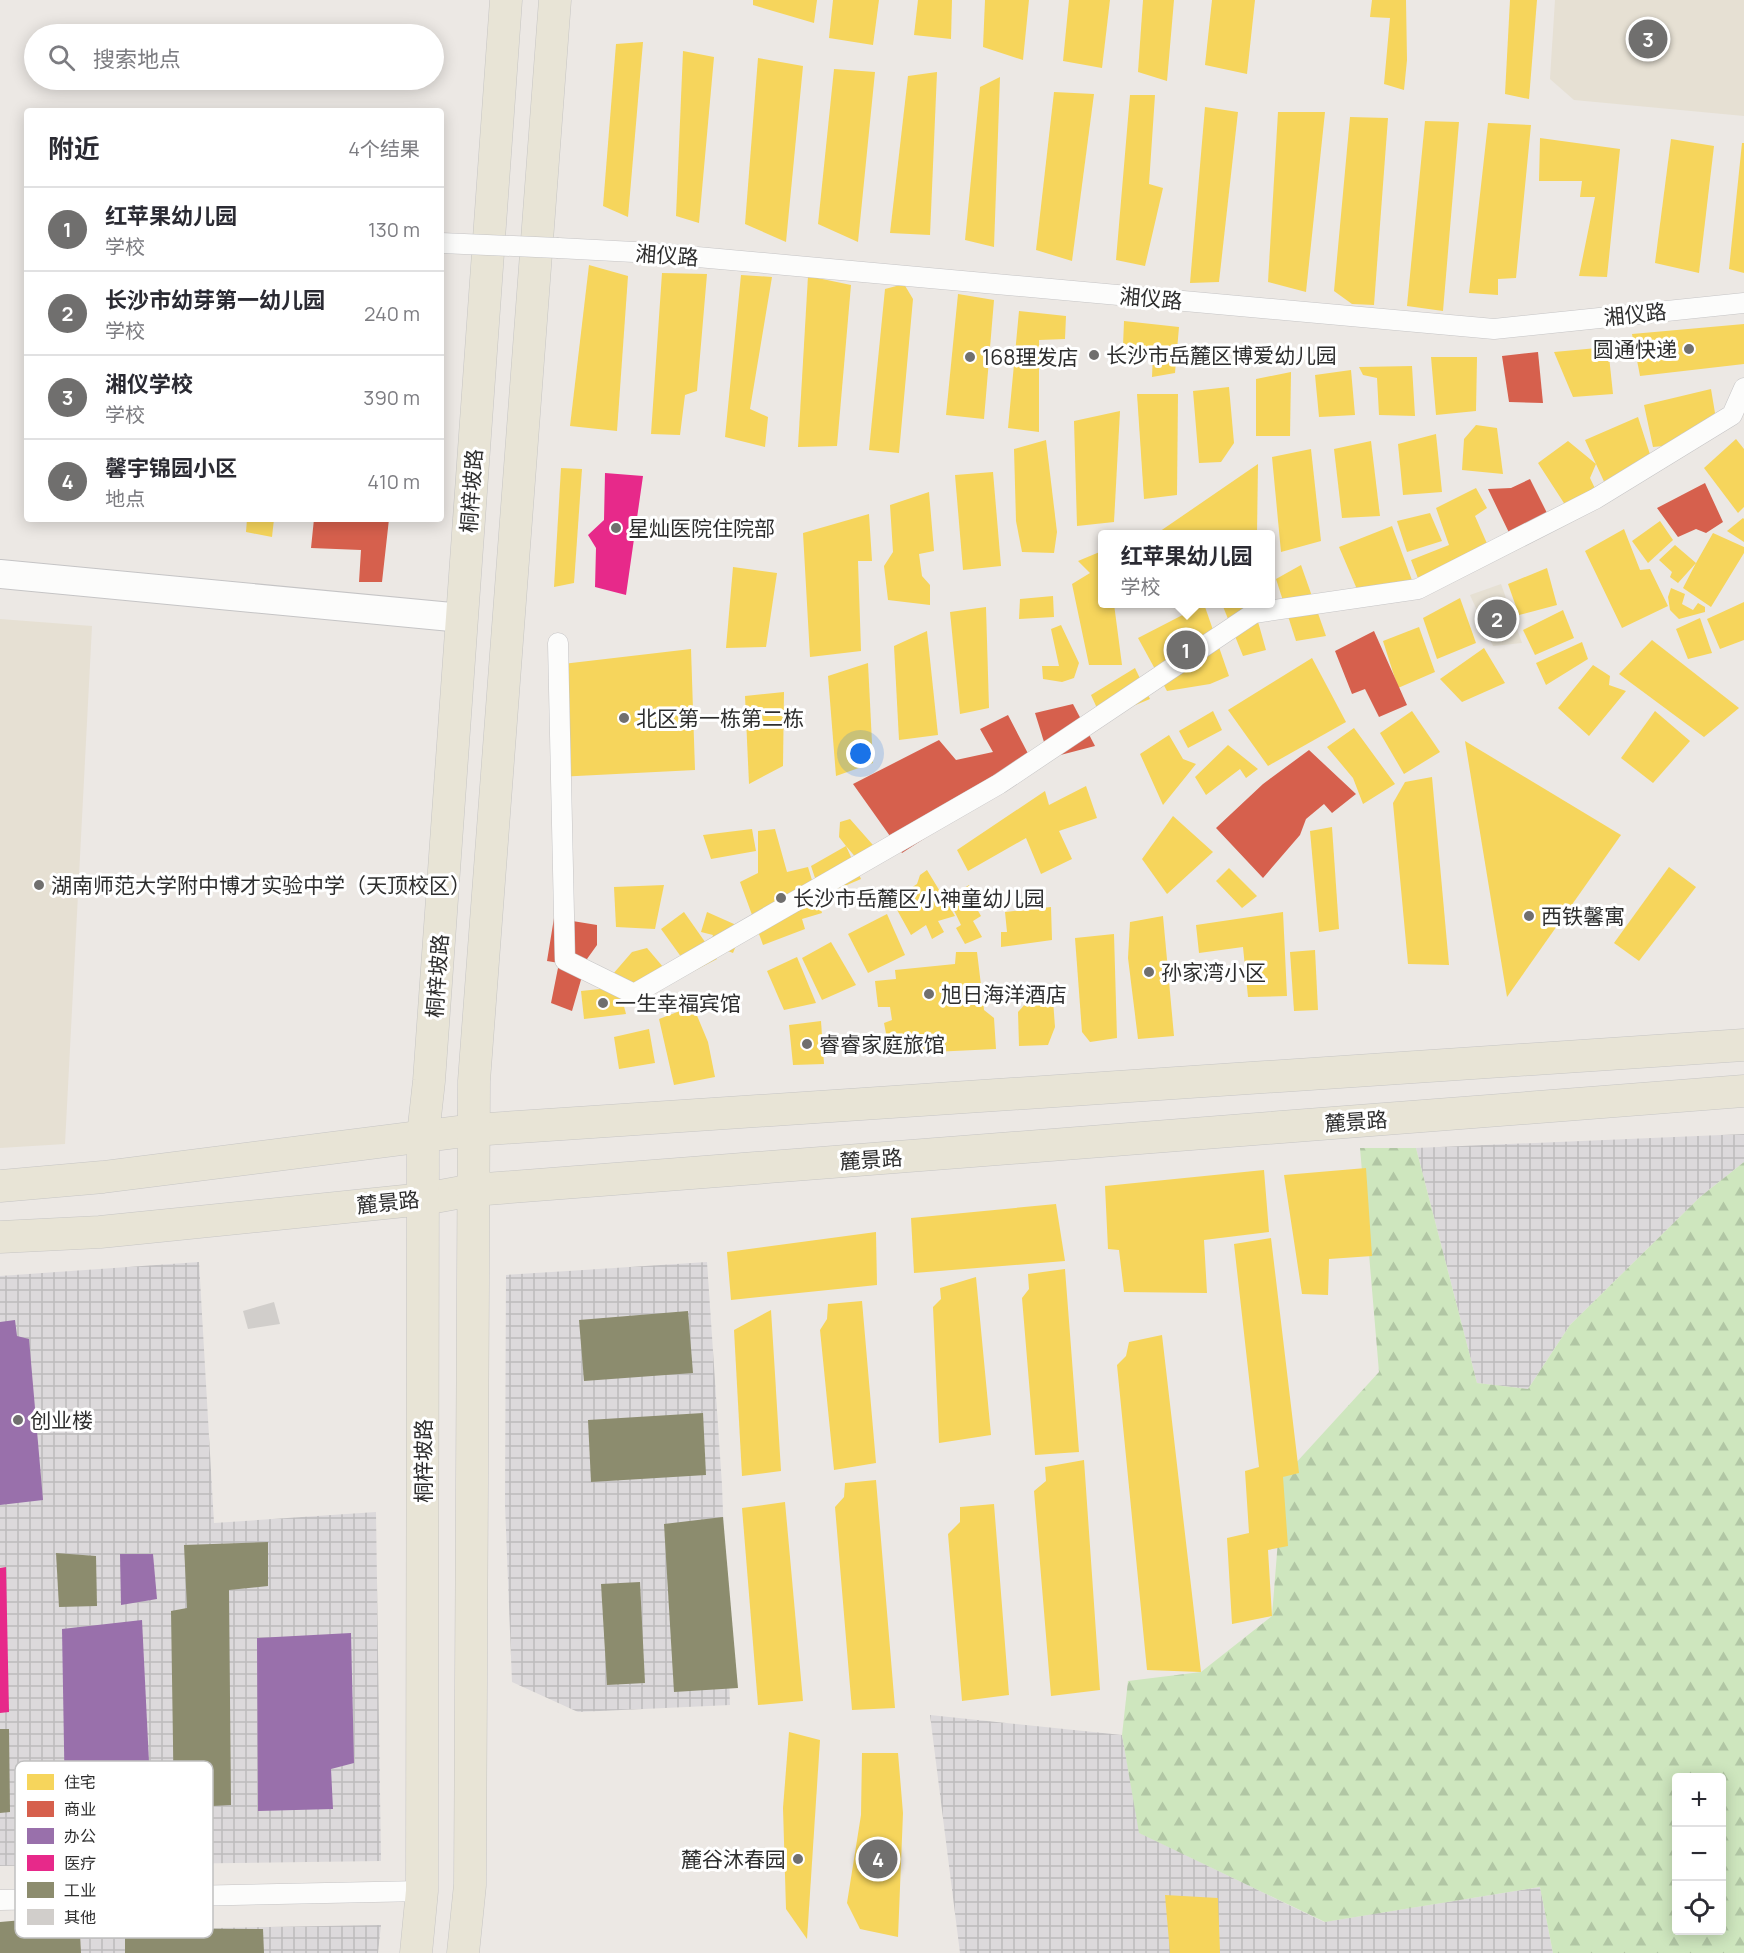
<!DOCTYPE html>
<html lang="zh">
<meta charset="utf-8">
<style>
body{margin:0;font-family:Manrope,"Noto Sans SC",sans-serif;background:#f2f2f3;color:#2b2b33}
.controls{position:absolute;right:18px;bottom:18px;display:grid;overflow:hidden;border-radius:6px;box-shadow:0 3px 15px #0003}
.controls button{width:54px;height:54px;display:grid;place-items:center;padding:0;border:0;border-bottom:2px solid #e1e1e2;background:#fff;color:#2b2b33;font:30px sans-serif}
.you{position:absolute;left:861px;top:754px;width:21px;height:21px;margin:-15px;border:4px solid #fff;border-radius:50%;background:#1a73e8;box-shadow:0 0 0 9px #1a73e833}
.badge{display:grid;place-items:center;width:39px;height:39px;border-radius:50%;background:#706f6e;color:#fff;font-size:20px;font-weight:700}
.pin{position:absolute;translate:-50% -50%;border:3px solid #fff;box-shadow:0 2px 6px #0006}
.popup{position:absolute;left:1098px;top:530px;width:177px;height:78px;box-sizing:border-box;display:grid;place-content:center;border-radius:6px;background:#fff;filter:drop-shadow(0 2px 4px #0005);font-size:20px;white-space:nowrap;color:#7c7c81}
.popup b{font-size:22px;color:#2b2b33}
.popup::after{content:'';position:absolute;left:50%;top:100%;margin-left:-12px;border:12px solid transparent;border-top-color:#fff}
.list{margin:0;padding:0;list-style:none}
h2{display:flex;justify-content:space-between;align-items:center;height:78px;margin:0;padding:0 24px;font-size:26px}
h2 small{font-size:20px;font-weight:400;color:#7c7c81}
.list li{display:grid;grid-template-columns:39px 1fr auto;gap:18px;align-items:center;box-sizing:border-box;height:84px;padding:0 24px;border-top:2px solid #e1e1e2}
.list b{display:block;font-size:22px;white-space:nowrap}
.list p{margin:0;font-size:20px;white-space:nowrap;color:#7c7c81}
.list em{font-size:20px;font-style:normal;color:#7c7c81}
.icon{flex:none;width:33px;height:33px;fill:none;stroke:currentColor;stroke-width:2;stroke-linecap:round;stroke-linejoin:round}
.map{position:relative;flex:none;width:1744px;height:1953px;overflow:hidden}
.search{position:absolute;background:#fff;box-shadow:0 3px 15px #0003;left:24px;top:24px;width:420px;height:66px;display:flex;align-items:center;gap:15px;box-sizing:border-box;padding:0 21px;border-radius:33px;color:#7c7c81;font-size:22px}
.panel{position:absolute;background:#fff;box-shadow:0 3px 15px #0003;left:24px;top:108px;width:420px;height:414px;border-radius:6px}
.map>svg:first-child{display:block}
</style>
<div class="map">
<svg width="1744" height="1953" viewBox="0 0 1744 1953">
<defs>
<pattern id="industrial-grid" width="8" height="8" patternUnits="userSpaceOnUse" patternTransform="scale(1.5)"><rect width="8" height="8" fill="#dcd9db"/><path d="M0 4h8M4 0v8" fill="none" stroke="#bdbbbc"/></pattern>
<pattern id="forest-firs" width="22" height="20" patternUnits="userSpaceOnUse" patternTransform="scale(1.5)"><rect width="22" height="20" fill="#cee6be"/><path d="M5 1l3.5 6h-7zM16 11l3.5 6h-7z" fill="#b1c6a4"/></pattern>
</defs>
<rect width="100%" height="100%" fill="#ece8e4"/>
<g fill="url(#industrial-grid)">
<polygon points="1744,1134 1744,1162 1700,1197 1570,1325 1528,1389 1477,1383 1416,1148"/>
<polygon points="199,1262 214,1523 376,1512 381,1861 0,1866 0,1276"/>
<polygon points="707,1262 722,1485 730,1705 578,1712 512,1682 505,1505 506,1275"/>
<polygon points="930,1715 1122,1735 1140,1833 1324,1922 1540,1887 1553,1953 960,1953"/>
<polygon points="381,1925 378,1953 0,1953 0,1932"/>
</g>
<g fill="#e6e0d3">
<polygon points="1555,0 1744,0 1744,116 1574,100 1550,79"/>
<polygon points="1501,584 1522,643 1493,646 1470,595"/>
<polygon points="0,619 92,626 65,1144 0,1148"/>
</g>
<path fill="url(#forest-firs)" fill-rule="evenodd" d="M1360,1148H1416L1477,1383L1528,1389L1570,1325L1700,1197L1744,1162V1953H1553L1540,1887L1325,1922L1139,1833L1122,1735L1128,1681L1201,1672L1272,1616L1283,1477L1379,1372ZM1676,1778H1722V1930H1676Z"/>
<g fill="#f6d55c">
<polygon points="753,0 817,0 814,23 753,5"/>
<polygon points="833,0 879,0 873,45 829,38"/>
<polygon points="918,0 952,0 951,39 914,35"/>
<polygon points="985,0 1029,0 1023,60 983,47"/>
<polygon points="1069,0 1110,0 1102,68 1063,61"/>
<polygon points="1143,0 1174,0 1167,81 1138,72"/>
<polygon points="1212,0 1255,0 1247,74 1205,65"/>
<polygon points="1372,0 1406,0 1407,60 1404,90 1384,84 1390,18 1370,17"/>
<polygon points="1510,0 1537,0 1529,99 1505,94"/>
<polygon points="643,42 628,217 603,206 616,44"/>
<polygon points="683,51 714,57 699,223 676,216"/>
<polygon points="758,58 803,66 786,242 745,224"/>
<polygon points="834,69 875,72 858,242 818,224"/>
<polygon points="937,72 930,235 890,233 908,76"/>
<polygon points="1000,77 994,247 965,240 980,87"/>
<polygon points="1054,92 1094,94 1072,261 1036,250"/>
<polygon points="1130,95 1155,95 1149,184 1163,188 1145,266 1116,260"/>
<polygon points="1205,107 1238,112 1219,282 1190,283"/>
<polygon points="1278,112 1325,112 1306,292 1268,282"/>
<polygon points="1350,117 1388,118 1374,305 1352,304 1334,291"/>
<polygon points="1425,121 1459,122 1443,311 1407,306"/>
<polygon points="1488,123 1531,125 1516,278 1498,279 1498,295 1469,293"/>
<polygon points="1540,138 1620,149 1607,277 1579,276 1595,197 1580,197 1582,181 1539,181"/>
<polygon points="1671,139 1714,146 1699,273 1655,263"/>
<polygon points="1742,143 1744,143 1744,273 1729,269"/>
<polygon points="589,265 628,276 617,431 570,426"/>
<polygon points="662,273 707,274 697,391 685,395 680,435 651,434"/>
<polygon points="741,275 772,277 750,409 768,417 765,447 725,437"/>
<polygon points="808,276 851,285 837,446 798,447"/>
<polygon points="904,284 913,299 899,453 869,450 885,289"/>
<polygon points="958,294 994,300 984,419 946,415"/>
<polygon points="1019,311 1066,316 1065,339 1039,340 1039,432 1008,428"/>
<polygon points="1124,321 1179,327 1175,373 1152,377 1153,352 1123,346"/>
<polygon points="1744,324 1744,364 1640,376 1632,334"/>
<polygon points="1608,347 1613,394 1573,397 1554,352"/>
<polygon points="1431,357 1477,357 1476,411 1436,415"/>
<polygon points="1412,366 1415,416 1379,415 1377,378 1363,375 1359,367"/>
<polygon points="1351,370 1355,415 1319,417 1315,375"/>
<polygon points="1291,372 1290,436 1256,436 1256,379"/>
<polygon points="1229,387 1234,443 1221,462 1199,463 1193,391"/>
<polygon points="1711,389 1715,413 1705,429 1681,434 1673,445 1653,447 1644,405"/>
<polygon points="1137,394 1178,394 1177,495 1144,499"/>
<polygon points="1120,411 1114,522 1077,526 1074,421"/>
<polygon points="1638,417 1656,473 1607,488 1596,464 1590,478 1601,501 1573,517 1538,463 1568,441 1596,464 1585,440"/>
<polygon points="1476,425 1497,428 1503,474 1462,470 1464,439"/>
<polygon points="1436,434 1442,492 1403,495 1398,444"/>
<polygon points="1736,439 1744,449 1744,507 1738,513 1704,468"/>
<polygon points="1046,440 1057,532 1054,553 1022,552 1016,521 1014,449"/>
<polygon points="1371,441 1380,516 1342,518 1334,449"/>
<polygon points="1311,449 1321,541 1281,552 1272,457"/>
<polygon points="1258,464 1257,534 1156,534"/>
<polygon points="561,468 582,469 574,583 554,587"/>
<polygon points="993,472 1001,566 963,570 955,475"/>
<polygon points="1476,488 1487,508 1475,516 1492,555 1421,586 1411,560 1449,545 1436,508"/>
<polygon points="929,492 934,551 919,554 922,576 930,585 930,605 888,600 884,566 893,552 890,505"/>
<polygon points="1430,513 1442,541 1407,552 1397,521"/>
<polygon points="869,514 872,561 858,561 861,651 810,657 803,533"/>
<polygon points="1743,518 1744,519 1744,542 1727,531"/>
<polygon points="247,519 274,519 272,537 246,532"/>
<polygon points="1660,521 1673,540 1648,563 1632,541"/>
<polygon points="1392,526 1413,583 1362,601 1339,547"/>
<polygon points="1624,529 1640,570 1650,569 1668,606 1622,628 1585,551"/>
<polygon points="1713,533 1744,547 1744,553 1711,607 1683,588 1696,563 1678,583 1670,577 1672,572 1659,560 1675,545 1696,563"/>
<polygon points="1102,551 1102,604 1114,604 1122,665 1089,665 1072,584 1090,573 1078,561"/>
<polygon points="1301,565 1326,636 1296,641 1276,579"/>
<polygon points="733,567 777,573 766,647 726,648"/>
<polygon points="1547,568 1557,605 1519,615 1508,584"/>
<polygon points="1671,588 1685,594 1682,604 1693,610 1698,603 1705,607 1705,612 1679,619 1670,610 1668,597"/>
<polygon points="1053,596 1054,617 1019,619 1020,599"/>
<polygon points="1460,598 1476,643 1437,659 1423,618"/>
<polygon points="1744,602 1744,640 1720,649 1707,619"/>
<polygon points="1204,604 1229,676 1210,684 1167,691 1138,638"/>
<polygon points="1222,604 1253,604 1266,650 1243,656"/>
<polygon points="986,607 989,708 960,714 950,612"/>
<polygon points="1563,610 1574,638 1535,655 1523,630"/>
<polygon points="1700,618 1712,653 1688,659 1676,629"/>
<polygon points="1061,625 1079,663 1074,678 1062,682 1043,679 1042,666 1059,666 1051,629"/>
<polygon points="1419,627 1435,672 1398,688 1383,641"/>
<polygon points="927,631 938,735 899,740 894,646"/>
<polygon points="1652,640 1739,708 1704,737 1619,674"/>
<polygon points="1582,642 1588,659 1546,685 1536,663"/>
<polygon points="1484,648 1505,683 1462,702 1440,679"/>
<polygon points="691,649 695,770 557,777 554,665"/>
<polygon points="1312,658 1346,722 1268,766 1228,710"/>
<polygon points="868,663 873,763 836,776 828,676"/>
<polygon points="1593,665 1610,676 1609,685 1626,691 1589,736 1558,708"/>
<polygon points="1135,668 1150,699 1102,719 1091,695"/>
<polygon points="784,692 783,766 749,784 745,696"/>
<polygon points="1213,711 1222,730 1188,748 1179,731"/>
<polygon points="1412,711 1440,752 1404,774 1380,733"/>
<polygon points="1655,711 1690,741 1653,783 1621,758"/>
<polygon points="1354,728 1395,784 1363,804 1353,778 1327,747"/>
<polygon points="1169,735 1183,759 1196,764 1163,805 1140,754"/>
<polygon points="1465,741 1621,835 1507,997"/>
<polygon points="1228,745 1258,769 1246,778 1240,769 1206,795 1195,777"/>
<polygon points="1432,777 1449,965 1408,964 1393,803 1405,782"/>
<polygon points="1086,786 1097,818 1059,831 1072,859 1041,874 1026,838 968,871 957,850 1045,791 1049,805"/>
<polygon points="1173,816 1213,852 1167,894 1142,859"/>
<polygon points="850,819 880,853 864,867 846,846 861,879 821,896 811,866 846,846 839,837 840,822"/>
<polygon points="1332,827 1339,929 1319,932 1310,831"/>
<polygon points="752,829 756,851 711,859 703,835"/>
<polygon points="775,829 787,872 808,867 822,913 802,919 805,929 763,945 740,882 758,873 758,831"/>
<polygon points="1669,867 1696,887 1639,961 1614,943"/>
<polygon points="1229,868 1257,896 1242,908 1216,881"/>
<polygon points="927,870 955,916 938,921 944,932 932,939 926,925 911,935 896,908 890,911 887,904 917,884 920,875"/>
<polygon points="664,885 655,929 616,927 614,887"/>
<polygon points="969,885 980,905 977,909 981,916 973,921 982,937 965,944 956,928 961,925 948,898"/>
<polygon points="1051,907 1052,940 1001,947 1001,932 1007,932 1005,912"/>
<polygon points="684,912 717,959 692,972 661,929"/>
<polygon points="707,912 743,928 733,953 710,944 713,935 701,932"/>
<polygon points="1283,912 1287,996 1248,997 1243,947 1199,953 1196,925"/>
<polygon points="887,914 905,955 868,973 848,934"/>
<polygon points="1163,916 1174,1036 1138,1039 1128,958 1130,922"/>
<polygon points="1114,934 1117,1038 1090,1042 1082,1032 1075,938"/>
<polygon points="831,942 856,985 822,1000 802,958"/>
<polygon points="647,948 669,974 637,1001 613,974 632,952"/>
<polygon points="1315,950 1318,1010 1294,1011 1290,952"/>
<polygon points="956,952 977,952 984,1010 994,1018 996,1049 890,1054 884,1023 892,1020 890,1007 878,1007 875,981 896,979 895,970 955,964"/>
<polygon points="797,957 816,1003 784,1010 767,971"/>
<polygon points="619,987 626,1014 584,1019 581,991"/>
<polygon points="1053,1000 1055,1027 1048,1045 1019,1046 1018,1012 1027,1002"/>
<polygon points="693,1006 708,1042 715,1077 674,1085 659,1019"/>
<polygon points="821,1021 824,1064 793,1065 789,1025"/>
<polygon points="649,1029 655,1063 619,1069 614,1037"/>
<polygon points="1366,1168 1372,1256 1329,1259 1328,1295 1302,1294 1284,1175"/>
<polygon points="1264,1170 1269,1232 1204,1240 1207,1293 1124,1292 1119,1250 1108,1249 1105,1186"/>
<polygon points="1056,1204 1065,1261 914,1273 911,1218"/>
<polygon points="876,1232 877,1285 731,1300 727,1252"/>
<polygon points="1271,1238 1299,1473 1283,1477 1288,1546 1268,1550 1272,1616 1232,1624 1227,1538 1249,1533 1245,1471 1259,1467 1234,1244"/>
<polygon points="1065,1269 1079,1452 1035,1455 1022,1298 1029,1289 1028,1274"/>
<polygon points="976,1277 991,1435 939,1443 933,1307 941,1299 940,1288"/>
<polygon points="862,1301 876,1463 834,1470 820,1330 827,1319 828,1304"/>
<polygon points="771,1310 781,1471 742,1476 734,1330"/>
<polygon points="1162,1335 1201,1672 1147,1670 1117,1365 1126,1356 1129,1342"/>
<polygon points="1084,1460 1100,1690 1051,1696 1034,1491 1046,1481 1045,1467"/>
<polygon points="876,1480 895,1708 852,1710 835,1507 844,1497 845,1483"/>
<polygon points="785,1502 803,1701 758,1705 742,1508"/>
<polygon points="994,1504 1009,1695 962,1701 948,1534 960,1522 960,1507"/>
<polygon points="789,1732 820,1740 807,1939 786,1909 783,1808"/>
<polygon points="862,1753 898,1753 903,1813 898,1937 860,1929 847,1903 861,1815"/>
<polygon points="1165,1895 1218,1898 1220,1953 1170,1953"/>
</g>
<g fill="#d6604d">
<polygon points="1538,352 1543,403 1509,402 1502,356"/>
<polygon points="1530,479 1555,529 1514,543 1488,489 1511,488"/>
<polygon points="1705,483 1723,522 1706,533 1696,529 1678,537 1657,508"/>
<polygon points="314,519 389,519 382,582 359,582 361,550 311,548"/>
<polygon points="1374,631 1407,705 1379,717 1365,689 1352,694 1335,651"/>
<polygon points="1073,704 1095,746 1049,758 1035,713"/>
<polygon points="1008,715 1035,767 902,853 853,784 939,740 956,760 993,752 980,729"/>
<polygon points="1309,750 1356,794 1332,813 1324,804 1306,819 1300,835 1263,878 1216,828 1263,784"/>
<polygon points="554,918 597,925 597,945 587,959 572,1011 551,1003 559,963 547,961"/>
</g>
<g fill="#9970ab">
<polygon points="15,1320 17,1336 29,1339 43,1500 0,1505 0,1322"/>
<polygon points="120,1554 153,1554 157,1599 121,1605"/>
<polygon points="142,1620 151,1803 65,1804 62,1629"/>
<polygon points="351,1633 354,1763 331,1769 333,1809 258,1811 257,1638"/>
</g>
<g fill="#e7298a">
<polygon points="605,473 643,476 626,595 595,587 596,548 588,535 604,520"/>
<polygon points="6,1567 9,1712 0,1713 0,1568"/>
</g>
<g fill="#8c8c6e">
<polygon points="688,1311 693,1373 584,1381 579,1320"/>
<polygon points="703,1413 706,1475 591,1482 588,1420"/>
<polygon points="723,1517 738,1688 674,1692 664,1524"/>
<polygon points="268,1542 268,1586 229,1590 231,1805 174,1808 171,1611 187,1608 184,1545"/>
<polygon points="56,1553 96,1556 97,1606 59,1607"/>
<polygon points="640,1582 645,1683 607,1685 601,1584"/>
<polygon points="0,1729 9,1729 10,1812 0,1813"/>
<polygon points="79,1915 81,1953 0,1953 0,1922"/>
<polygon points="125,1928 263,1929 264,1953 125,1953"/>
</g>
<polygon fill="#d1cecb" points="274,1302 280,1324 248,1329 243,1311"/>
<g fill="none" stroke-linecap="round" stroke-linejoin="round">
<defs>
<g id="street">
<polyline points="558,248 653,253 1494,329 1744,303"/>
<polyline points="558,643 565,960 634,994 999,784 1254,613 1418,589 1595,499 1732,415 1744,388"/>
<polyline points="0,1900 422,1891"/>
</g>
<polyline id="secondary" points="0,574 462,618"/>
<g id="primary">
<polyline points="0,1186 103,1177 473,1130 1744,1045"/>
<polyline points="0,1237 100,1232 424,1199 473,1190 1744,1091"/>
<polyline points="416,1953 422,1891 423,1135 429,1081 506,0"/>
<polyline points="463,1953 470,1885 474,1081 555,0"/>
</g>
</defs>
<use href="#street" stroke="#c5c4c5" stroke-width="21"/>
<use href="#secondary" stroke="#c5c4c5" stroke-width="30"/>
<use href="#primary" stroke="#c6c5c4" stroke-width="33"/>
<use href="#street" stroke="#fcfcfb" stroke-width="20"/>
<use href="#secondary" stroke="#fcfcfb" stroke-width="28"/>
<use href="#primary" stroke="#e8e4d6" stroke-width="32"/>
<defs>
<polyline id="street-bridge" points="441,243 558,248"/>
</defs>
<use href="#street-bridge" stroke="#c5c4c5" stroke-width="21" stroke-linecap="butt"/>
<use href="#street-bridge" stroke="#fcfcfb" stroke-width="20"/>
</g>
<g fill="#706f6e" stroke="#fff" stroke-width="2">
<circle cx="1689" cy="349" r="6"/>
<circle cx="1094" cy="355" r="6"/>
<circle cx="970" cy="357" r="6"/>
<circle cx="616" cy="528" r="6"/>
<circle cx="624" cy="718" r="6"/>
<circle cx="39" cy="885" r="6"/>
<circle cx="781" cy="898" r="6"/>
<circle cx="1529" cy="916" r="6"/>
<circle cx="1149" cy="972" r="6"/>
<circle cx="929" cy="994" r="6"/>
<circle cx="603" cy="1003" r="6"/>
<circle cx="807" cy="1044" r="6"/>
<circle cx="18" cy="1420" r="6"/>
<circle cx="798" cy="1859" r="6"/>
</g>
<g text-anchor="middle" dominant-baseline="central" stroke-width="6" stroke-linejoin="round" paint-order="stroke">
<g font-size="21" fill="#2e2e2e" stroke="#fff">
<text transform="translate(667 255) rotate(4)">湘仪路</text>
<text transform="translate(1151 298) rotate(5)">湘仪路</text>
<text transform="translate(1635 314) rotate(-6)">湘仪路</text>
<text transform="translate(471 491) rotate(-86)">桐梓坡路</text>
<text transform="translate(437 976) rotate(-86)">桐梓坡路</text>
<text transform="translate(1356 1121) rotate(-4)">麓景路</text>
<text transform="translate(871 1159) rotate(-4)">麓景路</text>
<text transform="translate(388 1202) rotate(-6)">麓景路</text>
<text transform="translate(423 1461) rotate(-90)">桐梓坡路</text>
</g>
<g font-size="21" fill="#2e2e2e" stroke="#fff" text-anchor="start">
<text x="1677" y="349" text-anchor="end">圆通快递</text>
<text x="1106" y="355">长沙市岳麓区博爱幼儿园</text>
<text x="982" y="357">168理发店</text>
<text x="628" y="528">星灿医院住院部</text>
<text x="636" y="718">北区第一栋第二栋</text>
<text x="51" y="885">湖南师范大学附中博才实验中学（天顶校区）</text>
<text x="793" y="898">长沙市岳麓区小神童幼儿园</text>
<text x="1541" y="916">西铁馨寓</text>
<text x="1161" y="972">孙家湾小区</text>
<text x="941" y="994">旭日海洋酒店</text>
<text x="615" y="1003">一生幸福宾馆</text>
<text x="819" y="1044">睿睿家庭旅馆</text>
<text x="30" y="1420">创业楼</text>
<text x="786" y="1859" text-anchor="end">麓谷沐春园</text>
</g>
</g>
<rect x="15" y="1761" width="198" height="177" rx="9" fill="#fff" stroke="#c0c0c0" stroke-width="1.5"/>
<rect x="27" y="1774" width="27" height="16" fill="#f6d55c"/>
<rect x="27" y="1801" width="27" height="16" fill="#d6604d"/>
<rect x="27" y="1828" width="27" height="16" fill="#9970ab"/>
<rect x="27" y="1855" width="27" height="16" fill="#e7298a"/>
<rect x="27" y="1882" width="27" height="16" fill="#8c8c6e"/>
<rect x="27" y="1909" width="27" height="16" fill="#d1cecb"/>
<g font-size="16" fill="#2e2e2e">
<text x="64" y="1788">住宅</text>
<text x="64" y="1815">商业</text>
<text x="64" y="1842">办公</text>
<text x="64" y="1869">医疗</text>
<text x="64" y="1896">工业</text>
<text x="64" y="1923">其他</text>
</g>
</svg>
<div class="controls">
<button>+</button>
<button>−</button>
<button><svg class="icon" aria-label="locate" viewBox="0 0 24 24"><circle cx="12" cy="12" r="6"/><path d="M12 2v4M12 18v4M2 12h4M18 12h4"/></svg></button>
</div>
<div class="you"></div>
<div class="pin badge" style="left:1186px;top:650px">1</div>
<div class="popup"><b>红苹果幼儿园</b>学校</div>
<div class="pin badge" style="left:1497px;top:619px">2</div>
<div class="pin badge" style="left:1648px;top:39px">3</div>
<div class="pin badge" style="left:878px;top:1859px">4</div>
<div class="search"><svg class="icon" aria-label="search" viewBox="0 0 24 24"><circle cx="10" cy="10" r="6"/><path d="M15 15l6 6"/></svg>搜索地点</div>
<section class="panel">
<h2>附近<small>4个结果</small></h2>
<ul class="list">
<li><span class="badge">1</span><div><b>红苹果幼儿园</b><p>学校</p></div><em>130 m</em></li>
<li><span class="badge">2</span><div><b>长沙市幼芽第一幼儿园</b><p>学校</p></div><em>240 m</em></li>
<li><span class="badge">3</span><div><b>湘仪学校</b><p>学校</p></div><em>390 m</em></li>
<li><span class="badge">4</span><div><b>馨宇锦园小区</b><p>地点</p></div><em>410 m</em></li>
</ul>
</section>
</div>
